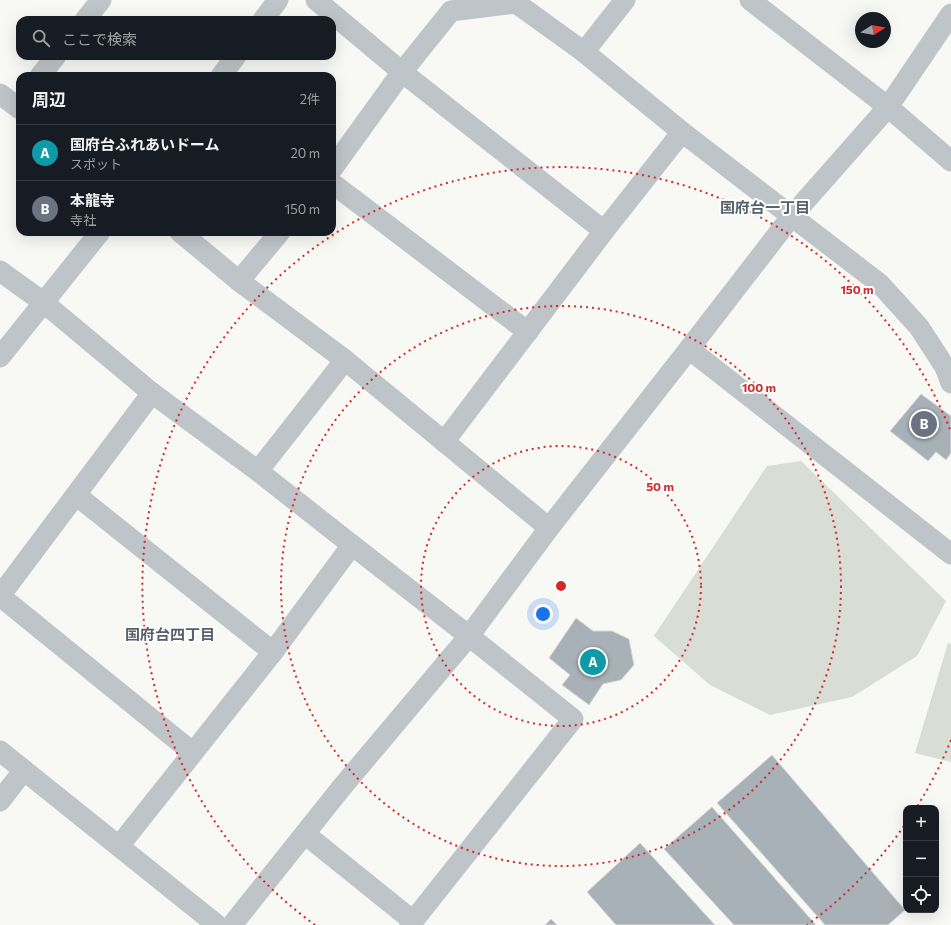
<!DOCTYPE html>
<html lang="ja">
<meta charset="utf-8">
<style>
body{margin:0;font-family:Commissioner,"Noto Sans JP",sans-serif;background:#20242c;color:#f1f3f6}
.controls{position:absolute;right:12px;bottom:12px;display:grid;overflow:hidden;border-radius:8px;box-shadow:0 4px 16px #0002}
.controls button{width:36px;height:36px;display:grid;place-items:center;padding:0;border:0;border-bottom:1px solid #363941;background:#171b24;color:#f1f3f6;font:20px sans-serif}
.compass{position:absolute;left:855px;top:12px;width:36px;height:36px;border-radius:50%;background:#171b24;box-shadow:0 4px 16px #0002;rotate:79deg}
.you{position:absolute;left:543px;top:614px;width:14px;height:14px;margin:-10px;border:3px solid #fff;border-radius:50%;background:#1a73e8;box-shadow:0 0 0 6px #1a73e833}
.badge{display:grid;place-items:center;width:26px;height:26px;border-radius:50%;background:#e2592b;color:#fff;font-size:13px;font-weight:700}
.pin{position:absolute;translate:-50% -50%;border:2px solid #fff;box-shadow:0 1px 4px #0006}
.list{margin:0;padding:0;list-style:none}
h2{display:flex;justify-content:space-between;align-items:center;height:52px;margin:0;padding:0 16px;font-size:17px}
h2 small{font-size:13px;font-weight:400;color:#9ea1a6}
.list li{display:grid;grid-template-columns:26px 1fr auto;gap:12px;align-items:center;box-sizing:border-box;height:56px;padding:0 16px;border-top:1px solid #363941}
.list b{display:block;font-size:15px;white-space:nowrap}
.list p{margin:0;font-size:13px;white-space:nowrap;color:#9ea1a6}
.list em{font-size:13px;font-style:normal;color:#9ea1a6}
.icon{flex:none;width:22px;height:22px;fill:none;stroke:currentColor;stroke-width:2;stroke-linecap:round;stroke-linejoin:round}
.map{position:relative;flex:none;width:951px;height:925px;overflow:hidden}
.search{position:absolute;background:#171b24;box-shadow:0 4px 16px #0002;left:16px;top:16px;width:320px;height:44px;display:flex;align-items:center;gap:10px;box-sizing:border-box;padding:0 14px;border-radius:12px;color:#9ea1a6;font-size:15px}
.panel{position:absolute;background:#171b24;box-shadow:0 4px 16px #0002;left:16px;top:72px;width:320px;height:164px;border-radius:12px}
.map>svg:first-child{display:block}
</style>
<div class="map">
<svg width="951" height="925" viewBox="0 0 951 925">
<rect width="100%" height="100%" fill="#f8f8f5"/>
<g fill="#d8ddd5">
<polygon points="801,461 946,601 917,656 852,697 770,715 710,685 654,636 767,466"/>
<polygon points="948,643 951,644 951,762 915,753"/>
</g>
<g fill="#a8b1b7" stroke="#dadad8">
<polygon points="921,394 951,416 951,453 946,460 936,452 928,461 890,431"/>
<polygon points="576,618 593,631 612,631 629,639 634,665 621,680 603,684 589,705 562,685 570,675 549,658"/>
<polygon points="772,755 905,910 888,925 825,925 717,803"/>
<polygon points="712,807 816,925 734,925 664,849"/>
<polygon points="640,843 715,925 616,925 587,892"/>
<polygon points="551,919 557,925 545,925"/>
</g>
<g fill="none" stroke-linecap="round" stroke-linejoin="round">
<g stroke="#bfc4c8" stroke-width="21">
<polyline points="316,0 402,72 604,231"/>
<polyline points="750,0 888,107 951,161"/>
<polyline points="85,20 101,0"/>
<polyline points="263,20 278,0"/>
<polyline points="584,52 625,0"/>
<polyline points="40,76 56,56"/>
<polyline points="221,76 236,56"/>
<polyline points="0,94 20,109"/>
<polyline points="332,169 402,72 451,11 516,3 584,52 682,132 880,284 919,327 945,367 951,383"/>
<polyline points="332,183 528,332"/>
<polyline points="180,232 239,281 345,360 549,528"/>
<polyline points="0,271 43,302 152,393 258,471 352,545 469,636 573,719 410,925"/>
<polyline points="239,281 280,232"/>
<polyline points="689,349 951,554"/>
<polyline points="0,357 100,232"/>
<polyline points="152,393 0,596 192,752"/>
<polyline points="444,442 604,231 682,132"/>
<polyline points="258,471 345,360"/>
<polyline points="76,495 273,652"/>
<polyline points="0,751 217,925"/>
<polyline points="0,801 24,770"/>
<polyline points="305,834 413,921"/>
<polyline points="119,846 273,652 352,545"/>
<polyline points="232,925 342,787 469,636 549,528 689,349 791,217 888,107 951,14"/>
</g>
</g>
<g fill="none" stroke="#d62828" stroke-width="2" stroke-dasharray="2 4">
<circle cx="561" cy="586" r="140"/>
<circle cx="561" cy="586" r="280"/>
<path d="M951 740A419 419 0 0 1 918 805M904 826A419 419 0 0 1 807 925M315 925A419 419 0 1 1 951 432"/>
</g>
<g text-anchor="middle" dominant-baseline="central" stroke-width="4" stroke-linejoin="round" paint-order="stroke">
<g font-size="15" font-weight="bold" fill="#55616b" stroke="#fff">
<text x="765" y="207">国府台一丁目</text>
<text x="170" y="634">国府台四丁目</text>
</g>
</g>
<circle cx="561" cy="586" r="6" fill="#d62828" stroke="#fff" stroke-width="2"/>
<g font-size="12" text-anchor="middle" font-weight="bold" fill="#d62828" stroke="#fff" stroke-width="4" stroke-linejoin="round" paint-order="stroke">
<text x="857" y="294">150 m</text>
<text x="759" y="392">100 m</text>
<text x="660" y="491">50 m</text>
</g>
</svg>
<div class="controls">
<button>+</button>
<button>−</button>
<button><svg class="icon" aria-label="locate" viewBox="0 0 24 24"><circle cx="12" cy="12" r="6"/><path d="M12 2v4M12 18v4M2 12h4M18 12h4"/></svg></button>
</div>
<svg class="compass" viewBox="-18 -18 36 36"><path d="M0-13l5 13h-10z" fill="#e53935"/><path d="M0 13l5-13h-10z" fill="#9ea1a6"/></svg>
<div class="you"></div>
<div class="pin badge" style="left:593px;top:662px;background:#0f9aa8">A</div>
<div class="pin badge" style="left:924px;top:424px;background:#6b7280">B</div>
<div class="search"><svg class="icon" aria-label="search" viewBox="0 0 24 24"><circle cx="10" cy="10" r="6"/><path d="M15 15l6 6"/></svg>ここで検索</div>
<section class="panel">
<h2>周辺<small>2件</small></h2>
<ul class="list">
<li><span class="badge" style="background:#0f9aa8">A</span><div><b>国府台ふれあいドーム</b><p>スポット</p></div><em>20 m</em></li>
<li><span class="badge" style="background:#6b7280">B</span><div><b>本龍寺</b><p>寺社</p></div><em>150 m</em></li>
</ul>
</section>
</div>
